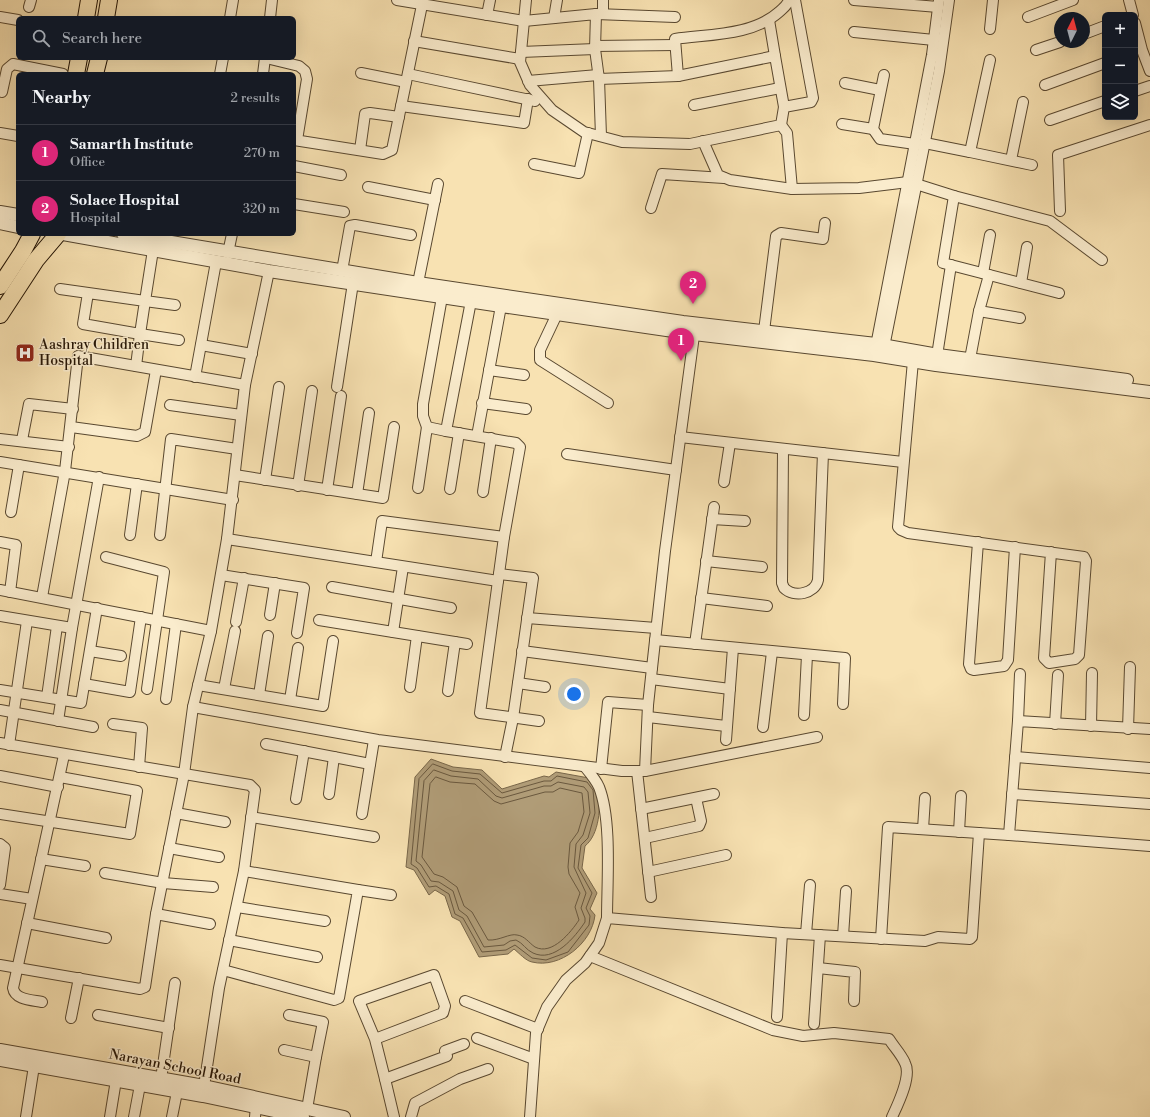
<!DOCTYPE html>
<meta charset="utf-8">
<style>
body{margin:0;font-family:"Libre Bodoni",serif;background:#242831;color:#f1f3f6}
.controls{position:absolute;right:12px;top:12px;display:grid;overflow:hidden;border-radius:6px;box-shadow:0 4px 16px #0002}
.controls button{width:36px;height:36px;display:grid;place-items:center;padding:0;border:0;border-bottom:1px solid #363941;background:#171b24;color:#f1f3f6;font:20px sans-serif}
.compass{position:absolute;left:1054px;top:12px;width:36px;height:36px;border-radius:50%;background:#171b24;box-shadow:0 4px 16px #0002;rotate:6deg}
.you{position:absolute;left:574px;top:694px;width:14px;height:14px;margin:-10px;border:3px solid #fff;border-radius:50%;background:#1a73e8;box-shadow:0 0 0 6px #1a73e833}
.badge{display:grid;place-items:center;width:26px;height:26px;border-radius:50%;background:#db2777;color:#fff;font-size:13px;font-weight:700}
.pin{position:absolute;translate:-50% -33px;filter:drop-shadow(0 1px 2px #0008)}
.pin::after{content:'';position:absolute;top:21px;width:14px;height:12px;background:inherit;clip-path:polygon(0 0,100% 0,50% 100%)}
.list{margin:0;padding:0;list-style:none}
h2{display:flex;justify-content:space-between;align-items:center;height:52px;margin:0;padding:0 16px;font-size:17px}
h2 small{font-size:13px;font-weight:400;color:#9ea1a6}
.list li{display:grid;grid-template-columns:26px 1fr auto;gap:12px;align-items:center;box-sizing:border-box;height:56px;padding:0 16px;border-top:1px solid #363941}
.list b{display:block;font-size:15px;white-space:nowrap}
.list p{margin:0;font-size:13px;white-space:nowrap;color:#9ea1a6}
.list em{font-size:13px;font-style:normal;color:#9ea1a6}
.icon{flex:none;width:22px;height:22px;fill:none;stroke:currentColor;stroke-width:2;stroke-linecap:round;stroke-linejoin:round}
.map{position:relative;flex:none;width:1150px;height:1117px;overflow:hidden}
.search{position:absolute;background:#171b24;box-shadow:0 4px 16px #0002;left:16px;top:16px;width:280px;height:44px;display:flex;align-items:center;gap:10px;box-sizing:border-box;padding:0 14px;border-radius:6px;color:#9ea1a6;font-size:15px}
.panel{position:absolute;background:#171b24;box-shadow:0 4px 16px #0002;left:16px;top:72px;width:280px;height:164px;border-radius:6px}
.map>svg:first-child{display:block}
</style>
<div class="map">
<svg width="1150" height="1117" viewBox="0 0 1150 1117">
<rect width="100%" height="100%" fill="#f8e2b2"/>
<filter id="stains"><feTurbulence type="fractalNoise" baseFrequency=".005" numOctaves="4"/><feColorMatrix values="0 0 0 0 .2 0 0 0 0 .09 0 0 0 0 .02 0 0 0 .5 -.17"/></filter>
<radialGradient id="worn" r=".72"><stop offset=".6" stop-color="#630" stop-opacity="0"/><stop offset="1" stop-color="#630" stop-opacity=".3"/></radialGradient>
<path fill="#b09c77" stroke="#786649" d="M431,759L453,767L482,770L502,789L544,776L549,777L556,772L589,778C592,781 596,785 597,789C602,806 599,835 585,846L582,868L597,893L590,909L595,915C592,943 560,969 532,962C526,961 519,953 514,949L508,954L479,957L460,921L452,917L445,896L435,890L429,895L414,870L406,867L415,777Z"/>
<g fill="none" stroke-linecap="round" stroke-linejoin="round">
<g stroke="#6a583e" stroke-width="1">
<polygon points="433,764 452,771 480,774 502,793 544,781 551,781 557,776 587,782 593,790 595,813 588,838 581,845 578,868 592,893 586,908 590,916 589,925 568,952 546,960 532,958 515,945 506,950 482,952 463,918 455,914 449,894 436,886 429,887 417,868 411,864 419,779"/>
<path d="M434,770L451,776L478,779L496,796L502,798L544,786H551L558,782L584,787L588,792L590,813L583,835L576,844L574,867L586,893L581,908L585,918V922C575,937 554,963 533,953C526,950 523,943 516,940L510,941L504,945L484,947L467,916L459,910L453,891L439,882L431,881L421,865L416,861L424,781Z"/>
<path d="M436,777L450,782L475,784L494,801L501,804L545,792H553L560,788L582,793L584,812L578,832L570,843L568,867L569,874L580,893L575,907L579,920C571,932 552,956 535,947C529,943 525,936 517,935C510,933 499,941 488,940L472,912L464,906L457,887L443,877L434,874L422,857L430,784Z"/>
</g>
<defs>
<g id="minor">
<polyline points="397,0 524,21 596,14 595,49 599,79 678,76 775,56 784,107"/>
<polyline points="526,0 520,62 530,85 552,110 584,132 622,142 690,144 781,125 784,107 811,102 813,98 795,0"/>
<polyline points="603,0 603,14"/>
<polyline points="854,0 938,7"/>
<polyline points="1129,0 1133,15"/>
<polyline points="29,7 31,0"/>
<polyline points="596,14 675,17"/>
<polyline points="487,15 490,0"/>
<polyline points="0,17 18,20"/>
<polyline points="1028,17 1073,0"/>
<polyline points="230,18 233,0"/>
<polyline points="270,18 272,0"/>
<polyline points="554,18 557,0"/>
<polyline points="769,20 775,56"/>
<polyline points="1135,23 1142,50 1150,71"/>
<polyline points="990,29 993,0"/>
<polyline points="854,32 934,40"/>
<polyline points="1084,34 1105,26"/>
<polyline points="414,41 520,59"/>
<polyline points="595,46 675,45"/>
<polyline points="1036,50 1060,42"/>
<polyline points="521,52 595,49"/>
<polyline points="266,58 299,66 305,71 307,79 297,140"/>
<polyline points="990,60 970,152 1032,165"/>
<polyline points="361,73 406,82"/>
<polyline points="220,74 223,58"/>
<polyline points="263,74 265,58"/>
<polyline points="408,74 535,101"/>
<polyline points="884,75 873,129 880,139 915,144"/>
<path d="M678,76L675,39C709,34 752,36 779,12C783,8 787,6 789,0"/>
<polyline points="599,79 601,136"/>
<polyline points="528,81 598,75"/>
<polyline points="845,83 880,90"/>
<polyline points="1045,85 1105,63"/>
<polyline points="1135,91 1150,86"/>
<polyline points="2,92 7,69 13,64 63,74"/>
<polyline points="694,105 780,88"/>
<polyline points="401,106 524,123 528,99"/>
<polyline points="1050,120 1105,101"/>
<polyline points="842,124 873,129"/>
<polyline points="781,125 787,133 792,189"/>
<polyline points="0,133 18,136"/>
<polyline points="294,140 383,154 392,150 422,5"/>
<polyline points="703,141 718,175 730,180 792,189 859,188 908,182"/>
<polyline points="925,143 970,152"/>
<polyline points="360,150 365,114 370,113 399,117"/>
<polyline points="1011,160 1023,102"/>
<polyline points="534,164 579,173 588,133"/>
<polyline points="294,166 341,175"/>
<polyline points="916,184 954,196 1050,221 1102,260"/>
<polyline points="368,187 435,200"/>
<polyline points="954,196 943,263 1059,293"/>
<polyline points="294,204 344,212"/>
<polyline points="651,208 662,174 724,178"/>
<polyline points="1060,211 1058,155 1150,125"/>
<polyline points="153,250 145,301 175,305"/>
<polyline points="228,253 232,234"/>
<polyline points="342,271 350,226 355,225 411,235"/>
<polyline points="983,273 990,235"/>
<polyline points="989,275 979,311 1020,318"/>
<polyline points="418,283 438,184"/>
<polyline points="1021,283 1027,247"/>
<polyline points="60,289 145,301 140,334 83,324 88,293"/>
<polyline points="471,301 446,431 516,443 520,447 504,537"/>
<polyline points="557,314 540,350 540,360 608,403"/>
<polyline points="764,331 776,236 781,233 823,239 825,223"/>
<polyline points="201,345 252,354"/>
<polyline points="875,351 932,55 939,0"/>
<polyline points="883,352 939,71 949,0"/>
<polyline points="970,359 979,311"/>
<polyline points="913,361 898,527 901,530 908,533 1084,557 1086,561 1079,655 1075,659 1049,663 1044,658 1051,552"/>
<polyline points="936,362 951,265"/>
<polyline points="136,366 140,334 179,340"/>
<polyline points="489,370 524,375"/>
<polyline points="195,377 216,262"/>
<polyline points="337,387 353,283"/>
<polyline points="482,403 526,409"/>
<polyline points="170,405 241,415"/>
<polyline points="71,427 137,436 145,432 156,370"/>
<polyline points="427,427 423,416 423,404 442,297"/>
<polyline points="477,436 501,306"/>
<polyline points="680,437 903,462"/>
<polyline points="0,439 69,447"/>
<polyline points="22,440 29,404 73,409"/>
<path d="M783,449L782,583L784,588C794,598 815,594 818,580L823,453"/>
<polyline points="567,454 676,470"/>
<polyline points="0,462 233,500"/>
<polyline points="235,475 383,498 394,427"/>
<polyline points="265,480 279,387"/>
<polyline points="724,482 730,443"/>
<polyline points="298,486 312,391"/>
<polyline points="418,488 427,427 446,431"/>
<polyline points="450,489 459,433"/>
<polyline points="327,490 341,396"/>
<polyline points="483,492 491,438"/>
<polyline points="357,494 369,413"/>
<polyline points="11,512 19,465"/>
<polyline points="712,519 745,521"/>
<polyline points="130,535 137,484"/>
<polyline points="160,535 171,439 237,449"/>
<polyline points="227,539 498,581"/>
<polyline points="0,542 16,545 10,592"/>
<polyline points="978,542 969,664 971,669 974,670 1004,666 1008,660 1015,547"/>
<polyline points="106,557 164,572 147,689"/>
<polyline points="706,561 762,567"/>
<polyline points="376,562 382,521 504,537 480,713 539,721"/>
<polyline points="499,574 533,578 513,718 505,757"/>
<polyline points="221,575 304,588 297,633"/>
<polyline points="332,587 451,608"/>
<polyline points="0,590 211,631"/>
<polyline points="42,597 65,471 78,356 245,385"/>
<polyline points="701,598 767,606"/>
<polyline points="270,615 275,583"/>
<polyline points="0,616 72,628 99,477"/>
<polyline points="527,618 656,628"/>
<polyline points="319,620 393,632 403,567"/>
<polyline points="236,622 244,578"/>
<polyline points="393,632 467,644"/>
<polyline points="655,640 845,658 843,704"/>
<polyline points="695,644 714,507"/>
<polyline points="90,651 121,656"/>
<polyline points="522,651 652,668"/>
<polyline points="651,679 730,689"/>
<polyline points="518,683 545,687"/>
<polyline points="84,684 130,692 141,617"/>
<polyline points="198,685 323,706 333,641"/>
<polyline points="410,687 417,636"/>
<polyline points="224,689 235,631"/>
<polyline points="0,690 81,703 97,608"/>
<polyline points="448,691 455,642"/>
<polyline points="259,695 268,636"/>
<polyline points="47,697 57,626"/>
<polyline points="166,699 176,624"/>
<polyline points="290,700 298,648"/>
<polyline points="193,707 378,740 622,771 645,771 648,705 652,668 665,551 695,328"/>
<polyline points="0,710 93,727"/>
<polyline points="804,715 807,655"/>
<polyline points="648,717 726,726"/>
<polyline points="58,721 72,628"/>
<polyline points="1018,721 1020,674"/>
<polyline points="113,724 142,728 139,767"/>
<polyline points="1055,724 1058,675"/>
<polyline points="1091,726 1092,673"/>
<polyline points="763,727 772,652"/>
<polyline points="1128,729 1130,667"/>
<polyline points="1150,729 1018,721 1009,835 1150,846"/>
<polyline points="726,740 733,648"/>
<polyline points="0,743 250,785 255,790 244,871 219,988 203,1093"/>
<polyline points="266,744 370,764"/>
<polyline points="9,745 27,621"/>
<polyline points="1015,757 1150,768"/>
<path d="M585,767C590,773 596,780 599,787C612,820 607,882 607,918"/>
<polyline points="601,769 608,702 648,705"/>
<polyline points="637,771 651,897"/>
<polyline points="645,771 817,737"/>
<polyline points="0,776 58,787"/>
<polyline points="329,794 334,757"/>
<polyline points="1012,794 1150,804"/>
<polyline points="296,799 304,751"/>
<polyline points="641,809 714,794"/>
<polyline points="176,813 225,822"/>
<polyline points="0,814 130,834 137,791 60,777"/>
<polyline points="362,814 374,740"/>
<polyline points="251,817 374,837"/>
<polyline points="923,829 925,798"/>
<polyline points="959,832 961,796"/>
<polyline points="645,838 699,826 701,821 696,798"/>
<polyline points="0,844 5,848 0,885"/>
<polyline points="169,848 219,857"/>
<polyline points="41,859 85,866"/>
<polyline points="648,872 726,855"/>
<polyline points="105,873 163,883 213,887"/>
<polyline points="358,890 391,895"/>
<polyline points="0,894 32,899"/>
<polyline points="237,907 325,921"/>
<polyline points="156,914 210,924"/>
<polyline points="27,923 106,938"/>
<polyline points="806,934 810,885"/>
<polyline points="843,936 846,891"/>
<polyline points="881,939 888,827 1009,835"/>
<polyline points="229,940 317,957"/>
<path d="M590,956L773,1030L803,1036L834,1033L889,1039C894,1047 901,1054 905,1063C912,1076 898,1104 892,1117"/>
<polyline points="0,965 140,989 145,987 156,914 184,774 193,707 211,631 227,539 245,385 269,271"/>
<polyline points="818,968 855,972 854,1001"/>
<polyline points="223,970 334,1000 339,998 358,890 244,871"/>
<polyline points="465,1001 538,1029"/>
<path d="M42,1002C32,1000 15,1000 13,988L64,755"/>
<polyline points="98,1015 169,1028"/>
<polyline points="777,1017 782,933"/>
<polyline points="71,1018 79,978"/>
<polyline points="814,1024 820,935"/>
<polyline points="477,1038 534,1059"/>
<polyline points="375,1039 359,1001 434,975 445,1006 443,1013 375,1039 385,1079"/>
<polyline points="284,1050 316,1057 323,1022 289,1015"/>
<polyline points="161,1079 175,983"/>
<polyline points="307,1109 316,1057"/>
<polyline points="26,1117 34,1066"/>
<polyline points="110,1117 117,1074"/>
<polyline points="134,1117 140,1085"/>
<polyline points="172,1117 177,1092"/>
<polyline points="255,1117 256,1106"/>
<polyline points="394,1117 385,1079 447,1056 445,1051 464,1044"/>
<polyline points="411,1117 415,1103 460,1079 488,1069"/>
<polyline points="530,1117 536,1033 547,1007 566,980 585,963 599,943 607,918 782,933 925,941 938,937 970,939 972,937 979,833"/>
</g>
<g id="tertiary">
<polyline points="0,212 18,215"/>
<polyline points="0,223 18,227"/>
<polyline points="63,234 269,271 501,306 694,334 874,355 936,365 1150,392"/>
<polyline points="123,234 418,283 683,322 876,344 938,355 1127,380"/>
<polyline points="0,1050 204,1086 344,1117"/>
<polyline points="0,1060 203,1096 303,1117"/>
</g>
<g id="primary">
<polyline points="86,18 89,0"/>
<polyline points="106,18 109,0"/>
<polyline points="76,74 79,58"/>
<polyline points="95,74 99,58"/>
<polyline points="0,286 23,251 32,234"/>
<polyline points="0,315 36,260 58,234"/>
</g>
</defs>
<use href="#minor" stroke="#594830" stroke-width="12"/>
<use href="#tertiary" stroke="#594830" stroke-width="14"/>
<use href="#primary" stroke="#241404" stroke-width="18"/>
<use href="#minor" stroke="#faeccd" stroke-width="10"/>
<use href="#tertiary" stroke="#faeccd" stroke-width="12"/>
<use href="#primary" stroke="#f8e2b2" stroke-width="16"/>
</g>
<defs>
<symbol id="hospital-square" viewBox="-11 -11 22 22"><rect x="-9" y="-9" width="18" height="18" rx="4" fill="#8f2418" stroke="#faeccd"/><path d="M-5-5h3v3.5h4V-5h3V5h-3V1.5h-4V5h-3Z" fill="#fff"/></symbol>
</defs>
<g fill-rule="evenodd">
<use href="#hospital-square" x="14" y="342" width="22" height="22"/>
</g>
<g text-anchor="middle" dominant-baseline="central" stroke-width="3" stroke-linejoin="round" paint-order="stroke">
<g font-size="14" fill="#241404" stroke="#faeccd" text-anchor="start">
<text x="39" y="345">Aashray Children<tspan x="39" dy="16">Hospital</tspan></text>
</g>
<g font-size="14" fill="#241404" stroke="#faeccd">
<text transform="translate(175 1067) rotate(11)">Narayan School Road</text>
</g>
</g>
<rect width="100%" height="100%" filter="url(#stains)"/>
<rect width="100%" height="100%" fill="url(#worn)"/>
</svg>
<div class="controls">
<button>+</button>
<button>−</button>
<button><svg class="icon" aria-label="layers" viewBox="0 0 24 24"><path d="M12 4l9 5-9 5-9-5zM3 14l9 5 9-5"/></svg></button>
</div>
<svg class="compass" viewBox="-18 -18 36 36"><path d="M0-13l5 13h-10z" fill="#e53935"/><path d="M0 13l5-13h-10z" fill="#9ea1a6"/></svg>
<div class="you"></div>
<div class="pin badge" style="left:681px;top:361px">1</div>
<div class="pin badge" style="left:693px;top:304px">2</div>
<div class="search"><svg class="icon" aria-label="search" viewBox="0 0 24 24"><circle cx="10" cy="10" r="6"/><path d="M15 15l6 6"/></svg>Search here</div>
<section class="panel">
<h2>Nearby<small>2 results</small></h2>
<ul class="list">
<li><span class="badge">1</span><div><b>Samarth Institute</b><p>Office</p></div><em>270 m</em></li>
<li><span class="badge">2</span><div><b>Solace Hospital</b><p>Hospital</p></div><em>320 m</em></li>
</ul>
</section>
</div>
